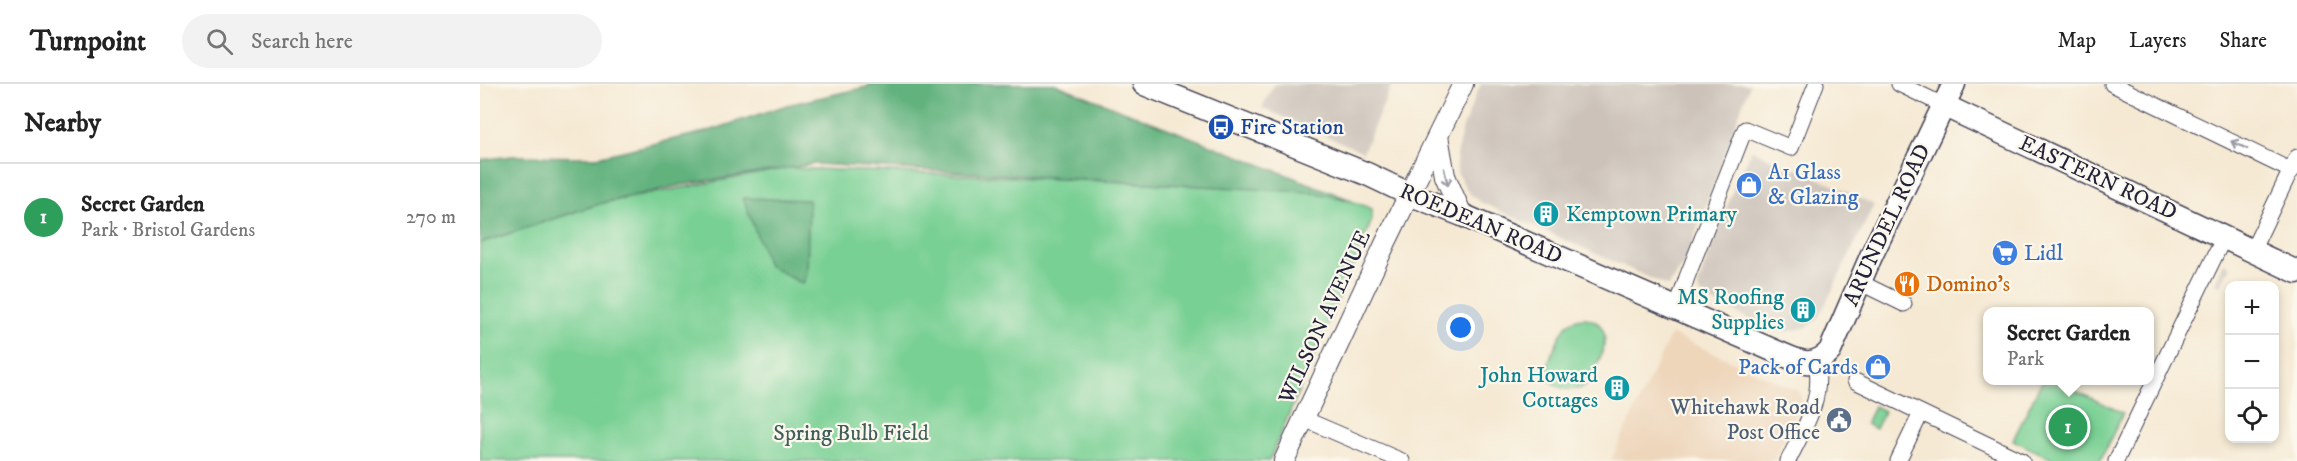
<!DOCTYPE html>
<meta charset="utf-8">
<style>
body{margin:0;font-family:"IM FELL DW Pica",serif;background:#f2f2f2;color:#222}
.controls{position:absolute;right:18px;bottom:18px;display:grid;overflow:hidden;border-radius:12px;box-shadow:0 3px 9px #0003}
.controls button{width:54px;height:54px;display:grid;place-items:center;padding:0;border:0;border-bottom:2px solid #e0e0e0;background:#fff;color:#222;font:30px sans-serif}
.you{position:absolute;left:981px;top:244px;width:21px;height:21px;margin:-15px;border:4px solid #fff;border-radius:50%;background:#1a73e8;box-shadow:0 0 0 9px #1a73e833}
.badge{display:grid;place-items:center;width:39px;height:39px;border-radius:50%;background:#d1495b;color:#fff;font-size:20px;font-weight:700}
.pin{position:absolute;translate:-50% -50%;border:3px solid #fff;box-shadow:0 2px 6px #0006}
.popup{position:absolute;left:1503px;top:223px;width:171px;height:78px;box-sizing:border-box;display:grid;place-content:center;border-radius:12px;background:#fff;filter:drop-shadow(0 2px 4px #0005);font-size:20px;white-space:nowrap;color:#767676}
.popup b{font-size:22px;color:#222}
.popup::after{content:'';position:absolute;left:50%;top:100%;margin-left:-12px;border:12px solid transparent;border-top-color:#fff}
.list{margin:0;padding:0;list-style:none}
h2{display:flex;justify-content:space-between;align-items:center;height:78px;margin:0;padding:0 24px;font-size:26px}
h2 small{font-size:20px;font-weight:400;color:#767676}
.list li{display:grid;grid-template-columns:39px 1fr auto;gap:18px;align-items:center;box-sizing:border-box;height:108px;padding:0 24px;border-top:2px solid #e0e0e0}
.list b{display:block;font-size:22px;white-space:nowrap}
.list p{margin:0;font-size:20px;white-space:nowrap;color:#767676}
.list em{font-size:20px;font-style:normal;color:#767676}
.icon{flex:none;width:33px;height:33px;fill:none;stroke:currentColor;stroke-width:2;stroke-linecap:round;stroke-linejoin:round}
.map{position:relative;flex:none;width:1817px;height:377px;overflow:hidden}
header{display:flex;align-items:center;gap:36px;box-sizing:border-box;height:84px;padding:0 30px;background:#fff;border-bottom:2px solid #e0e0e0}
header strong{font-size:28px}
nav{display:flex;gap:33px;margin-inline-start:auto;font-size:21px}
.search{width:420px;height:54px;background:#f2f2f2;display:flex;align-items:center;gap:15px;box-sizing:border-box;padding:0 21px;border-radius:33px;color:#767676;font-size:22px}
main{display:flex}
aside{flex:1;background:#fff}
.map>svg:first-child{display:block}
</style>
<header>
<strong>Turnpoint</strong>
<div class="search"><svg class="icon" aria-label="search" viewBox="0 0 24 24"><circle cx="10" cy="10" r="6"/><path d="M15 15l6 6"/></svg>Search here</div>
<nav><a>Map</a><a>Layers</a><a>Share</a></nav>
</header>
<main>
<aside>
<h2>Nearby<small></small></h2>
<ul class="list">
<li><span class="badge" style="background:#2e9e5b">1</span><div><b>Secret Garden</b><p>Park · Bristol Gardens</p></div><em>270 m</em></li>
</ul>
</aside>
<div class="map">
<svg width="1817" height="377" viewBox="0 0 1817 377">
<rect width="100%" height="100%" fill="#fbf7ec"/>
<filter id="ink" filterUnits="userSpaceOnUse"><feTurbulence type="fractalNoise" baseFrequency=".0167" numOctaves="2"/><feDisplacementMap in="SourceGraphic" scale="12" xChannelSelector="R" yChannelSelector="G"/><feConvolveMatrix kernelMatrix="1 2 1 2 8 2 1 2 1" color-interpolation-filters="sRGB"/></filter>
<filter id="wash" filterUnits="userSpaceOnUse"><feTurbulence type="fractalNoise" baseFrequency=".008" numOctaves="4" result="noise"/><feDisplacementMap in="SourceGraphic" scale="24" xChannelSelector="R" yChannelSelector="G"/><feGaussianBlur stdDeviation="1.35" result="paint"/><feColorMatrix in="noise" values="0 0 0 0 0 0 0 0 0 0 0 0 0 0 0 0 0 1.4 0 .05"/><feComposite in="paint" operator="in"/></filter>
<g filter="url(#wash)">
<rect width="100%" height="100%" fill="#f5e9d3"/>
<polygon fill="#eed6bb" points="1191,250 1318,307 1322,317 1294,377 1131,376"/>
<g fill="#ccc2b9">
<polygon points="794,0 912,0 883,68 782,24"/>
<polygon points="1001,0 1270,0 1205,179 1188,202 1000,118 989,109 977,88 976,72 983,43"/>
<polygon points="1272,66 1314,86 1317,84 1394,121 1338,235 1328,243 1305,248 1296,247 1229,216 1219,208 1218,202 1230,167 1255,101"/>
<polygon points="1744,179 1750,182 1741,202 1735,199"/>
</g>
<g fill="#79d094" stroke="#4e7968" stroke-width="1.5">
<path d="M307,84C439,89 572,94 704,101C764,104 836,100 892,125V136L789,377H0V159L122,119Z"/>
<path d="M1106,234C1142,243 1117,281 1106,301C1097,310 1070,305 1067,290C1065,281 1082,245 1089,239C1094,235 1100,234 1106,234Z"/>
<polygon points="1562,297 1575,297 1643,329 1620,377 1576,377 1533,356"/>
<polygon points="1394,322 1404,327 1396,345 1386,340"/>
</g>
<g fill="#62b27e" stroke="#426a5c" stroke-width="1.5">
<polygon points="389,0 575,0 871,116 828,108 334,80 201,101 122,119 0,159 0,76 33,72 117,73 229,47 307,21 387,3"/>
<polygon points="263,114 329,116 327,189 323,200 288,181"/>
</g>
</g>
<g filter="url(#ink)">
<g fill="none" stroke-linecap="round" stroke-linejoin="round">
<defs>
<g id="minor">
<polyline points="1419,0 1463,21"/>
<polyline points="1632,0 1812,87"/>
<polyline points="1772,167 1817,73"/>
<polyline points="1379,198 1424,220"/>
<polyline points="1197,224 1207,193 1265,45 1311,64 1336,0"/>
<polyline points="1375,297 1542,377"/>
<polyline points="824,335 922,377"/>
<path d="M1308,377C1324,344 1344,315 1336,278"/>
<polyline points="1418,377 1441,329"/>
<polyline points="1636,377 1744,153"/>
</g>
<g id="tertiary">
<polyline points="958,52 965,92 982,131"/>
<polyline points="804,377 906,158 983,0"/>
</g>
<g id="secondary">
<path d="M664,0L887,90L929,110L982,131L1297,268C1318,277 1332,286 1350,267L1392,170L1474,0"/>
<polyline points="1463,21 1817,188"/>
</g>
</defs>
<use href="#minor" stroke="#424052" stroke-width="17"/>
<use href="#tertiary" stroke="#424052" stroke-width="22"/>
<use href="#secondary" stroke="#424052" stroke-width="25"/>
<use href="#minor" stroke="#fff" stroke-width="15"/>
<use href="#tertiary" stroke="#fff" stroke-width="20"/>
<use href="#secondary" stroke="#fff" stroke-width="22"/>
</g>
<defs><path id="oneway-shaft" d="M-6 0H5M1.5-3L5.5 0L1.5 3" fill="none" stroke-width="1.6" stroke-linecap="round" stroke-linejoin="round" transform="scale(1.5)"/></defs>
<g stroke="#9c9ca7">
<use href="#oneway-shaft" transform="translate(1759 61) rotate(-154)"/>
<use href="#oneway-shaft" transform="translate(966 93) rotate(77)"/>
</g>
</g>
<defs>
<symbol id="bus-disc" viewBox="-11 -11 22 22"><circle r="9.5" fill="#1a4fb4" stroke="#fbf7ec"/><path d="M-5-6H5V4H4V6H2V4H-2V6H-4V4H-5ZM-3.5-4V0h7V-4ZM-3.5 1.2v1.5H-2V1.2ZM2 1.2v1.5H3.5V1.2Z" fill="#fff"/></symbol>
<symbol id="shop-disc" viewBox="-11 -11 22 22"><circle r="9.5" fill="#3f7fe0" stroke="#fbf7ec"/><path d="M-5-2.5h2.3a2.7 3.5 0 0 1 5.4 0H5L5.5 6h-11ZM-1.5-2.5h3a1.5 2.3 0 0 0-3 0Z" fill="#fff"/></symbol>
<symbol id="building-disc" viewBox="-11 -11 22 22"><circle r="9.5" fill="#0f9aa8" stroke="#fbf7ec"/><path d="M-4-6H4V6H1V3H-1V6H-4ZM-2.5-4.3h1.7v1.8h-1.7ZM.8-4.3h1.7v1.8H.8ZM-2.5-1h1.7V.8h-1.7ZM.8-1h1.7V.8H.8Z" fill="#fff"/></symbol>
<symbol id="supermarket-disc" viewBox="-11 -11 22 22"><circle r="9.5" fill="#3f7fe0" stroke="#fbf7ec"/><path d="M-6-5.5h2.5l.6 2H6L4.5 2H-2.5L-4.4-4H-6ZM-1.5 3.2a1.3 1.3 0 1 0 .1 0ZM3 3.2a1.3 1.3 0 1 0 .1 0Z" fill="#fff"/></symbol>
<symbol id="restaurant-disc" viewBox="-11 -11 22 22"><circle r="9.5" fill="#e8710a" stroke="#fbf7ec"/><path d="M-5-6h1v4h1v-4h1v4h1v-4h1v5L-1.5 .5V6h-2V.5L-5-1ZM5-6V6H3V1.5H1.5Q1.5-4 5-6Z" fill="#fff"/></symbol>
<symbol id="civic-disc" viewBox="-11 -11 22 22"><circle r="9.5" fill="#5c6f8a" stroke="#fbf7ec"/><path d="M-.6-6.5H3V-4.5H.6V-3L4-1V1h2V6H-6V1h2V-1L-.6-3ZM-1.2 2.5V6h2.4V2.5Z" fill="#fff"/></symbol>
</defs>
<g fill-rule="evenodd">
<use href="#bus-disc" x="726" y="28" width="30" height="30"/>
<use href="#shop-disc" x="1254" y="86" width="30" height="30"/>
<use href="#building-disc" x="1051" y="115" width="30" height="30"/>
<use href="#supermarket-disc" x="1510" y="154" width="30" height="30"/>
<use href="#restaurant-disc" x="1412" y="185" width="30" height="30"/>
<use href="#building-disc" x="1308" y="211" width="30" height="30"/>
<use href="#shop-disc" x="1383" y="268" width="30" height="30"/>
<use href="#building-disc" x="1122" y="289" width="30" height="30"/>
<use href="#civic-disc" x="1344" y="321" width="30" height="30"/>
</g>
<g text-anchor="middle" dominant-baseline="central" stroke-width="4.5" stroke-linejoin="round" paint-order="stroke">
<g font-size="22" fill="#164399" stroke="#fbf7ec" text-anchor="start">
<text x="760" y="43">Fire Station</text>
</g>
<g font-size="22" fill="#366cbe" stroke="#fbf7ec" text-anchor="start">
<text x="1288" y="88">A1 Glass<tspan x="1288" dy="25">&amp; Glazing</tspan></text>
<text x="1544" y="169">Lidl</text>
<text x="1378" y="283" text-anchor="end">Pack of Cards</text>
</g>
<g font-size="22" fill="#22223b" stroke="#fbf7ec">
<text transform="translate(1618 94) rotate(25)">EASTERN ROAD</text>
<text transform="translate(1001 140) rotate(23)">ROEDEAN ROAD</text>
<text transform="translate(1407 141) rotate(-65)">ARUNDEL ROAD</text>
<text transform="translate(845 233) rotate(-65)">WILSON AVENUE</text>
</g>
<g font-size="22" fill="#0d838f" stroke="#fbf7ec" text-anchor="end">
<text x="1086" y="130" text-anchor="start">Kemptown Primary</text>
<text x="1304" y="213">MS Roofing<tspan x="1304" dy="25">Supplies</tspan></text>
<text x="1118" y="291">John Howard<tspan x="1118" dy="25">Cottages</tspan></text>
</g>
<g font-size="22" fill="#c56008" stroke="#fbf7ec" text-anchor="start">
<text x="1446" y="200">Domino's</text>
</g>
<g font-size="22" fill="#4e5e75" stroke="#fbf7ec" text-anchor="end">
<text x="1340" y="323">Whitehawk Road<tspan x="1340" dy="25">Post Office</tspan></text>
</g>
<g font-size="22" fill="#405f5a" stroke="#fbf7ec">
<text x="371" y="349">Spring Bulb Field</text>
</g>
</g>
</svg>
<div class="controls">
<button>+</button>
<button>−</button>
<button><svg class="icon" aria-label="locate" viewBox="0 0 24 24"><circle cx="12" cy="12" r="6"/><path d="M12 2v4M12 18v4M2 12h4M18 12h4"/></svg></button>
</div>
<div class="you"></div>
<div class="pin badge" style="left:1588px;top:343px;background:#2e9e5b">1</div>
<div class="popup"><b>Secret Garden</b>Park</div>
</div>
</main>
